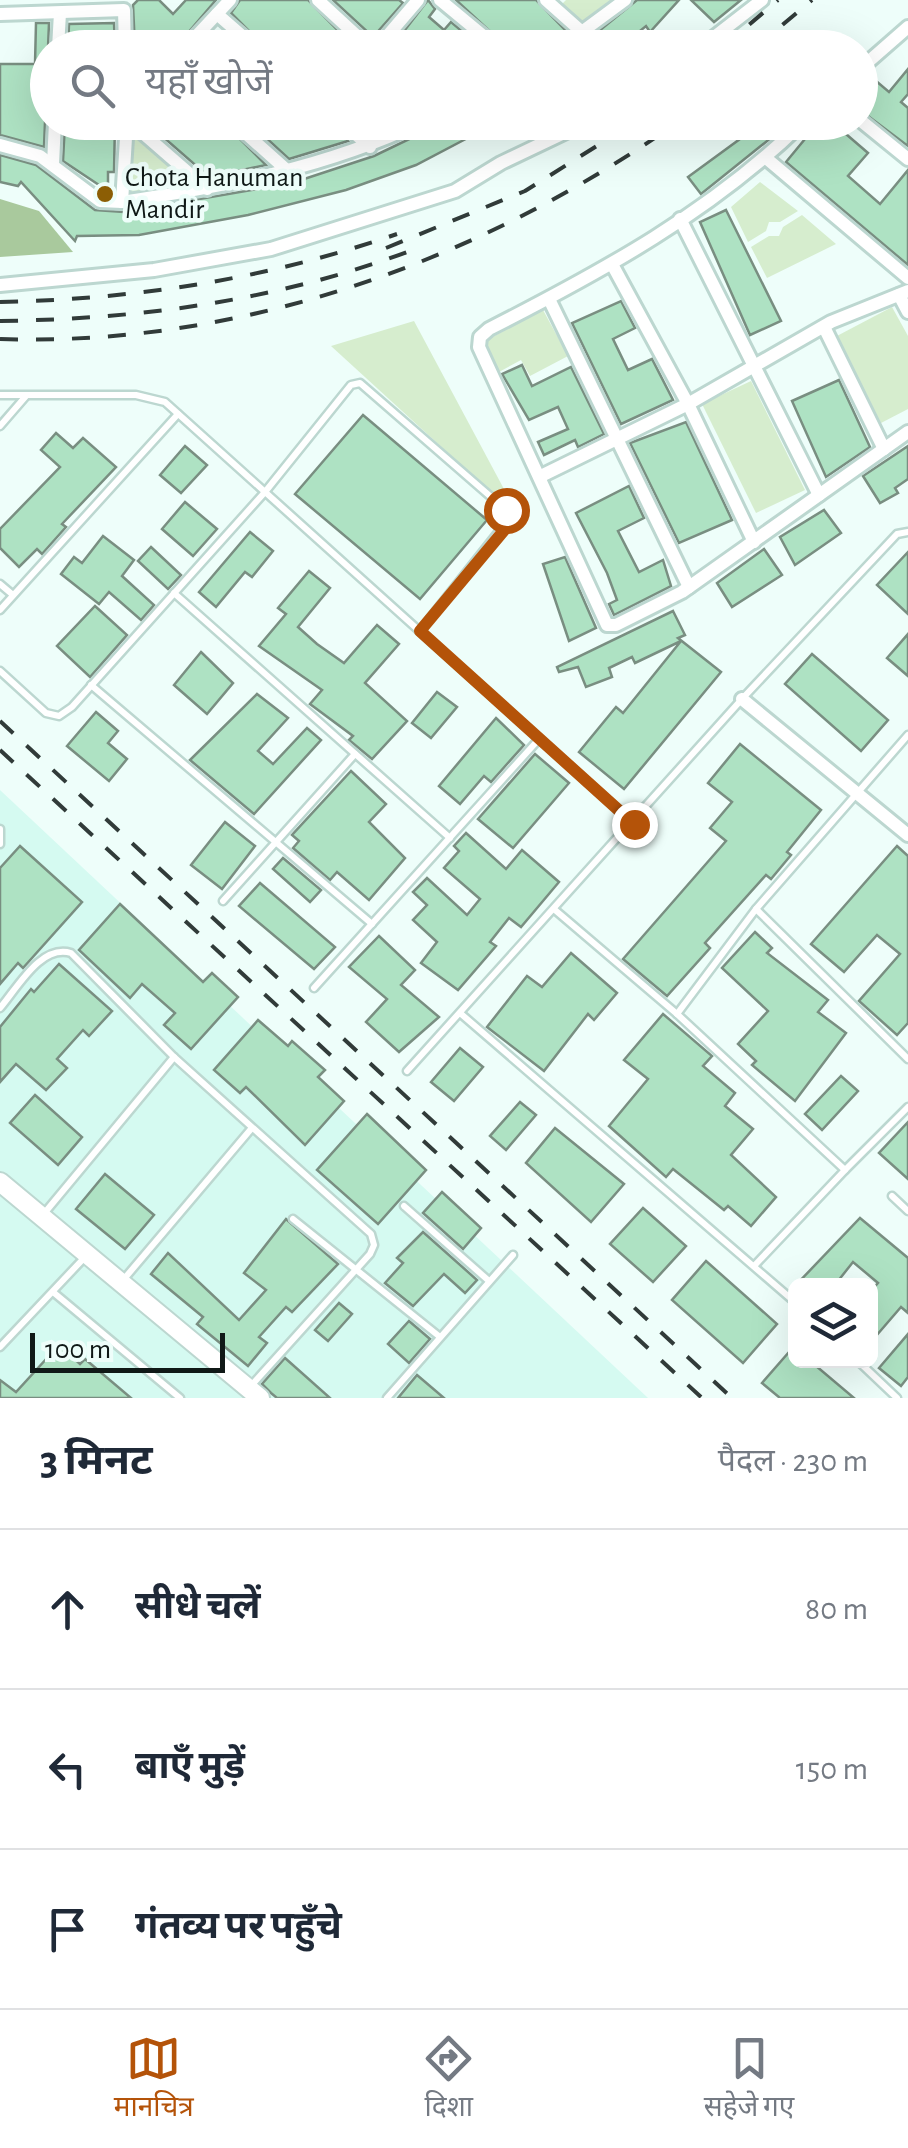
<!DOCTYPE html>
<html lang="hi">
<meta charset="utf-8">
<style>
body{margin:0;font-family:"Alegreya Sans","Noto Sans Devanagari",sans-serif;background:#f6f6f7;color:#1f2937}
.controls{position:absolute;right:30px;bottom:30px;display:grid;overflow:hidden;border-radius:15px;box-shadow:0 10px 40px #0002}
.controls button{width:90px;height:90px;display:grid;place-items:center;padding:0;border:0;border-bottom:2px solid #e0e1e3;background:#fff;color:#1f2937;font:50px sans-serif}
.scale{position:absolute;left:30px;bottom:25px;width:195px;box-sizing:border-box;padding-left:10px;border:5px solid #101917;border-top:0;font-size:28px;line-height:35px;white-space:nowrap;color:#101917;-webkit-text-stroke:8px #eefefa;paint-order:stroke}
.stop{position:absolute;width:30px;height:30px;margin:-22px;border:8px solid #b45309;border-radius:50%;background:#fff}
.stop.end{background:#b45309;border-color:#fff;box-shadow:0 2px 10px #0008}
.list{margin:0;padding:0;list-style:none}
h2{display:flex;justify-content:space-between;align-items:center;height:130px;margin:0;padding:0 40px;font-size:42px}
h2 small{font-size:32px;font-weight:400;color:#747a83}
.list li{display:grid;grid-template-columns:65px 1fr auto;gap:30px;align-items:center;box-sizing:border-box;height:160px;padding:0 40px;border-top:2px solid #e0e1e3}
.list b{display:block;font-size:38px;white-space:nowrap}
.list em{font-size:32px;font-style:normal;color:#747a83}
.icon{flex:none;width:55px;height:55px;fill:none;stroke:currentColor;stroke-width:2;stroke-linecap:round;stroke-linejoin:round}
.map{position:relative;flex:none;width:908px;height:1398px;overflow:hidden}
.search{position:absolute;background:#fff;box-shadow:0 10px 40px #0002;left:30px;right:30px;top:30px;height:110px;display:flex;align-items:center;gap:25px;box-sizing:border-box;padding:0 35px;border-radius:55px;color:#747a83;font-size:38px}
.sheet{height:610px;background:#fff}
nav{display:flex;justify-content:space-around;align-items:center;box-sizing:border-box;height:140px;border-top:2px solid #e0e1e3;background:#fff;font-size:28px;color:#747a83}
nav a{display:grid;justify-items:center;gap:5px}
nav .on{color:#b45309}
.map>svg:first-child{display:block}
</style>
<div class="map">
<svg width="908" height="1398" viewBox="0 0 908 1398">
<rect width="100%" height="100%" fill="#eefefa"/>
<polygon fill="#d5faf1" points="0,790 648,1398 0,1398"/>
<g fill="#d6edce">
<polygon points="566,0 617,0 582,26 560,6"/>
<polygon points="131,130 195,185 131,192"/>
<polygon points="760,182 798,211 780,222 769,222 766,231 748,242 731,207"/>
<polygon points="802,215 836,244 767,278 751,247 769,236 779,236 783,227"/>
<polygon points="892,307 908,336 908,409 881,423 835,337"/>
<polygon points="543,310 568,356 530,376 521,360 499,372 483,342"/>
<polygon points="414,321 520,519 331,346"/>
<polygon points="751,381 805,490 756,513 702,404"/>
</g>
<polygon fill="#a9c99d" points="0,199 39,211 73,252 0,257"/>
<g fill="#aee2c3" stroke="#798e81" stroke-width="2.5">
<polygon points="138,0 159,0 173,14 186,0 216,0 175,48 135,48 133,5"/>
<polygon points="240,0 308,0 353,46 266,48 231,13"/>
<polygon points="333,0 399,0 403,3 373,37"/>
<polygon points="428,0 435,9 429,17 444,30 451,22 482,48 391,48"/>
<polygon points="456,0 536,0 566,31 550,48 508,48"/>
<polygon points="637,0 679,0 650,32 646,26 619,48 578,48"/>
<polygon points="691,0 741,0 714,22"/>
<polygon points="36,23 49,23 44,147 0,135 0,64 35,64"/>
<polygon points="114,23 115,48 68,48 69,24"/>
<polygon points="908,69 908,94 901,102 908,108 908,146 860,110 860,79 869,75 889,92"/>
<polygon points="65,122 115,122 114,172 108,172 108,191 63,161"/>
<polygon points="146,122 223,122 266,165 209,177"/>
<polygon points="249,122 332,122 348,141 289,159"/>
<polygon points="432,122 498,122 416,165 346,190 248,215 139,235 77,236 75,241 21,182 18,186 0,182 0,155 36,165 95,210 124,212 292,183 374,156 426,131"/>
<polygon points="759,122 769,122 777,133 701,194 688,177 744,136 740,132 749,124 752,128"/>
<polygon points="819,122 832,122 868,153 848,176 880,204 908,170 908,265 786,162"/>
<polygon points="726,210 781,321 750,335 700,222"/>
<polygon points="621,301 635,328 613,339 628,370 652,359 673,400 621,424 572,323"/>
<polygon points="522,365 532,386 571,367 604,434 578,447 575,440 544,455 538,442 568,429 558,407 529,420 502,374"/>
<polygon points="839,380 870,447 826,477 792,401"/>
<polygon points="363,415 487,520 420,599 295,494"/>
<polygon points="686,422 732,520 679,543 630,443"/>
<polygon points="56,433 73,448 83,438 116,467 62,524 66,527 42,554 37,549 19,567 0,548 0,529 60,467 41,450"/>
<polygon points="185,446 207,465 181,493 160,475"/>
<polygon points="908,446 908,479 895,488 898,493 880,503 863,476"/>
<polygon points="629,486 644,518 618,531 639,572 663,560 671,586 614,615 609,604 617,600 607,573 576,513"/>
<polygon points="185,502 217,529 193,556 162,529"/>
<polygon points="824,510 841,533 795,565 780,537"/>
<polygon points="250,532 273,551 252,577 245,572 216,607 199,592"/>
<polygon points="103,536 134,560 122,576 154,605 141,620 109,592 99,604 61,574 74,557 82,563"/>
<polygon points="151,547 181,575 168,589 138,561"/>
<polygon points="764,549 782,575 732,607 717,583"/>
<polygon points="908,552 908,614 877,585"/>
<polygon points="565,557 596,628 569,641 543,564"/>
<polygon points="309,571 330,588 298,627 317,644 344,663 377,625 399,644 365,683 407,721 372,759 349,740 353,736 310,704 322,690 259,646 286,614 278,608"/>
<polygon points="95,606 127,635 90,677 57,646"/>
<polygon points="673,611 685,635 678,638 721,672 624,789 579,752 616,707 623,713 681,641 635,663 632,657 609,668 612,677 586,687 578,667 559,672 557,667"/>
<polygon points="908,634 908,676 887,658"/>
<polygon points="201,652 233,683 207,714 174,685"/>
<polygon points="812,654 888,720 861,751 785,684"/>
<polygon points="437,692 457,707 431,738 412,723"/>
<polygon points="257,694 288,718 258,751 273,764 307,728 321,740 254,814 190,760"/>
<polygon points="96,712 118,731 108,743 127,759 109,781 67,746"/>
<polygon points="496,718 524,745 491,782 484,776 460,804 439,786"/>
<polygon points="740,744 821,810 787,852 791,855 771,879 766,875 705,943 710,948 667,996 623,959 726,841 710,828 732,802 708,783"/>
<polygon points="535,754 569,783 513,848 478,819"/>
<polygon points="351,771 386,804 369,822 405,858 369,900 337,872 330,880 293,848 299,841 292,835"/>
<polygon points="225,822 255,846 222,889 191,865"/>
<polygon points="466,833 506,869 522,850 559,882 521,927 509,918 490,942 496,946 458,990 421,963 437,942 413,920 427,905 413,892 427,878 467,915 480,899 444,868 459,851 454,846"/>
<polygon points="20,846 82,902 23,968 18,963 0,984 0,868"/>
<polygon points="897,846 908,856 908,1023 897,1035 859,1001 900,954 877,935 844,972 811,944"/>
<polygon points="283,858 321,890 310,902 273,869"/>
<polygon points="260,883 335,947 314,969 239,906"/>
<polygon points="120,904 203,982 212,973 238,997 191,1049 164,1025 175,1013 142,984 130,998 79,950"/>
<polygon points="755,932 772,948 767,953 828,1000 818,1012 846,1033 795,1101 752,1065 756,1061 738,1044 768,1011 722,968"/>
<polygon points="379,936 415,970 401,985 439,1017 399,1052 366,1022 387,999 349,967"/>
<polygon points="571,953 617,993 594,1020 588,1014 544,1071 487,1027 527,976 542,987"/>
<polygon points="59,964 112,1011 89,1036 83,1030 57,1059 67,1068 46,1090 16,1064 0,1082 0,1027 31,989 34,992"/>
<polygon points="663,1014 712,1056 703,1066 735,1093 725,1106 753,1129 731,1155 776,1197 751,1226 728,1206 724,1210 673,1169 666,1177 609,1126 648,1079 624,1060"/>
<polygon points="258,1020 288,1046 292,1041 325,1070 318,1077 344,1101 305,1145 246,1087 240,1093 214,1070"/>
<polygon points="460,1048 483,1067 454,1101 431,1082"/>
<polygon points="841,1076 858,1091 822,1130 805,1114"/>
<polygon points="35,1095 82,1137 58,1165 10,1123"/>
<polygon points="520,1102 536,1115 506,1150 490,1136"/>
<polygon points="367,1114 426,1170 378,1224 317,1170"/>
<polygon points="908,1122 908,1179 879,1153"/>
<polygon points="555,1128 624,1184 591,1222 526,1163"/>
<polygon points="105,1174 154,1215 125,1249 76,1209"/>
<polygon points="442,1192 481,1228 463,1249 423,1213"/>
<polygon points="643,1208 686,1246 653,1282 610,1244"/>
<polygon points="860,1218 908,1258 908,1313 901,1307 870,1343 870,1292 878,1283 853,1262 834,1286 795,1286"/>
<polygon points="286,1219 338,1264 292,1312 286,1307 259,1337 267,1343 248,1366 197,1324 203,1317 151,1274 168,1253 239,1320 266,1290 244,1273"/>
<polygon points="423,1232 477,1280 465,1293 444,1274 413,1306 385,1283 403,1263 397,1258"/>
<polygon points="706,1261 777,1324 743,1363 672,1300"/>
<polygon points="339,1303 352,1314 328,1341 315,1330"/>
<polygon points="409,1321 430,1339 409,1363 388,1344"/>
<polygon points="908,1334 908,1377 901,1386 879,1368"/>
<polygon points="796,1344 796,1360 809,1360 854,1398 780,1398 762,1383"/>
<polygon points="59,1345 80,1364 85,1359 131,1398 0,1398 0,1380 16,1392"/>
<polygon points="285,1358 330,1398 277,1398 271,1393 262,1384"/>
<polygon points="417,1375 444,1398 398,1398"/>
</g>
<g fill="none" stroke-linecap="round" stroke-linejoin="round">
<defs>
<g id="lane">
<polyline points="0,395 136,395 165,402 634,824"/>
<polyline points="0,426 26,396"/>
<polyline points="0,584 13,595"/>
<polyline points="174,593 450,838"/>
<polyline points="0,610 178,414"/>
<polyline points="0,671 46,713 59,716 72,707 265,492 351,385 360,383 506,510 508,520 420,631"/>
<polyline points="91,685 372,924"/>
<polyline points="0,829 0,844"/>
<polyline points="223,901 355,754"/>
<polyline points="756,909 908,1059"/>
<polyline points="555,910 677,1014 845,1170 755,1265"/>
<polyline points="314,988 539,739"/>
<path d="M0,1008C18,987 41,944 71,953L174,1057L371,1234L374,1245L370,1254L250,1387"/>
<polyline points="460,1013 796,1303"/>
<polyline points="677,1014 756,909 908,735"/>
<polyline points="407,1071 742,699 897,534 908,532"/>
<polyline points="845,1170 908,1107"/>
<polyline points="892,1196 908,1211"/>
<polyline points="404,1206 489,1281"/>
<polyline points="42,1216 174,1057"/>
<polyline points="293,1219 440,1337"/>
<polyline points="124,1279 251,1129"/>
<polyline points="53,1292 180,1398"/>
<polyline points="0,1347 85,1257"/>
<polyline points="857,1360 897,1398"/>
<polyline points="387,1398 513,1255"/>
</g>
<g id="street">
<polyline points="318,0 370,48"/>
<polyline points="440,0 498,48"/>
<polyline points="546,0 582,32"/>
<polyline points="0,14 124,10 125,48"/>
<polyline points="217,14 256,48"/>
<polyline points="58,48 60,13"/>
<polyline points="185,48 230,0"/>
<polyline points="377,48 418,0"/>
<polyline points="560,48 625,0"/>
<polyline points="700,48 762,0"/>
<polyline points="860,69 908,27"/>
<polyline points="860,120 908,159"/>
<polyline points="130,122 207,189"/>
<polyline points="233,122 290,173"/>
<polyline points="342,122 370,147"/>
<path d="M803,122C713,211 601,272 489,329L480,337L479,347L607,625H616L682,592L908,432"/>
<path d="M0,145L40,156L100,201L122,202C227,186 325,168 422,122"/>
<polyline points="766,158 908,278"/>
<polyline points="53,164 55,122"/>
<polyline points="122,202 127,122"/>
<polyline points="680,219 819,495"/>
<polyline points="613,266 688,404 754,542"/>
<polyline points="0,285 154,270 271,249 455,191 501,163 587,122"/>
<polyline points="899,295 908,312"/>
<polyline points="549,299 689,587"/>
<polyline points="824,327 884,449"/>
<polyline points="541,476 688,404 831,322 908,291"/>
<polyline points="742,699 908,835"/>
</g>
<polyline id="secondary" points="0,1182 260,1398"/>
</defs>
<use href="#lane" stroke="#bcd7d0" stroke-width="11"/>
<use href="#street" stroke="#bcd7d0" stroke-width="18"/>
<use href="#secondary" stroke="#bcd7d0" stroke-width="22"/>
<use href="#lane" stroke="#fff" stroke-width="6"/>
<use href="#street" stroke="#fff" stroke-width="12"/>
<use href="#secondary" stroke="#fff" stroke-width="18"/>
<g stroke="#313b39" stroke-width="4" stroke-dasharray="18 18" stroke-linecap="butt">
<polyline points="722,48 778,0"/>
<polyline points="755,48 812,0"/>
<polyline points="386,248 525,191 635,122"/>
<path d="M0,302C138,299 267,279 397,234"/>
<path d="M0,321C140,319 275,301 407,252"/>
<path d="M0,339C243,347 481,260 678,122"/>
<polyline points="0,721 732,1398"/>
<polyline points="0,750 702,1398"/>
</g>
</g>
<g fill="none" stroke-linecap="round" stroke-linejoin="round">
<polyline stroke="#b45309" stroke-width="12" points="506,510 506,528 420,631 634,824"/>
</g>
<circle fill="#8c5e05" stroke="#eefefa" stroke-width="4" cx="105" cy="194" r="10"/>
<g text-anchor="middle" dominant-baseline="central" stroke-width="9" stroke-linejoin="round" paint-order="stroke">
<g font-size="28" fill="#101917" stroke="#eefefa" text-anchor="start">
<text x="125" y="178">Chota Hanuman<tspan x="125" dy="32">Mandir</tspan></text>
</g>
</g>
</svg>
<div class="controls">
<button><svg class="icon" aria-label="layers" viewBox="0 0 24 24"><path d="M12 4l9 5-9 5-9-5zM3 14l9 5 9-5"/></svg></button>
</div>
<div class="scale">100 m</div>
<div class="stop" style="left:506px;top:510px"></div>
<div class="stop end" style="left:634px;top:824px"></div>
<div class="search"><svg class="icon" aria-label="search" viewBox="0 0 24 24"><circle cx="10" cy="10" r="6"/><path d="M15 15l6 6"/></svg>यहाँ खोजें</div>
</div>
<section class="sheet">
<h2>3 मिनट<small>पैदल · 230 m</small></h2>
<ul class="list">
<li><svg class="icon" aria-label="ahead" viewBox="0 0 24 24"><path d="M12 20V5M6 11l6-6 6 6"/></svg><div><b>सीधे चलें</b></div><em>80 m</em></li>
<li><svg class="icon" aria-label="left" viewBox="0 0 24 24"><path d="M17 20v-9H6M10 6l-5 5 5 5"/></svg><div><b>बाएँ मुड़ें</b></div><em>150 m</em></li>
<li><svg class="icon" aria-label="arrive" viewBox="0 0 24 24"><path d="M6 21V4h12l-3 4 3 4H6"/></svg><div><b>गंतव्य पर पहुँचे</b></div></li>
</ul>
</section>
<nav>
<a class="on"><svg class="icon" aria-label="map" viewBox="0 0 24 24"><path d="M3 6l6-2 6 2 6-2v14l-6 2-6-2-6 2zM9 4v14M15 6v14"/></svg>मानचित्र</a>
<a><svg class="icon" aria-label="directions" viewBox="0 0 24 24"><path d="M12 3l9 9-9 9-9-9zM9 14v-3h6M13 9l2 2-2 2"/></svg>दिशा</a>
<a><svg class="icon" aria-label="saved" viewBox="0 0 24 24"><path d="M7 4h10v16l-5-4-5 4z"/></svg>सहेजे गए</a>
</nav>
